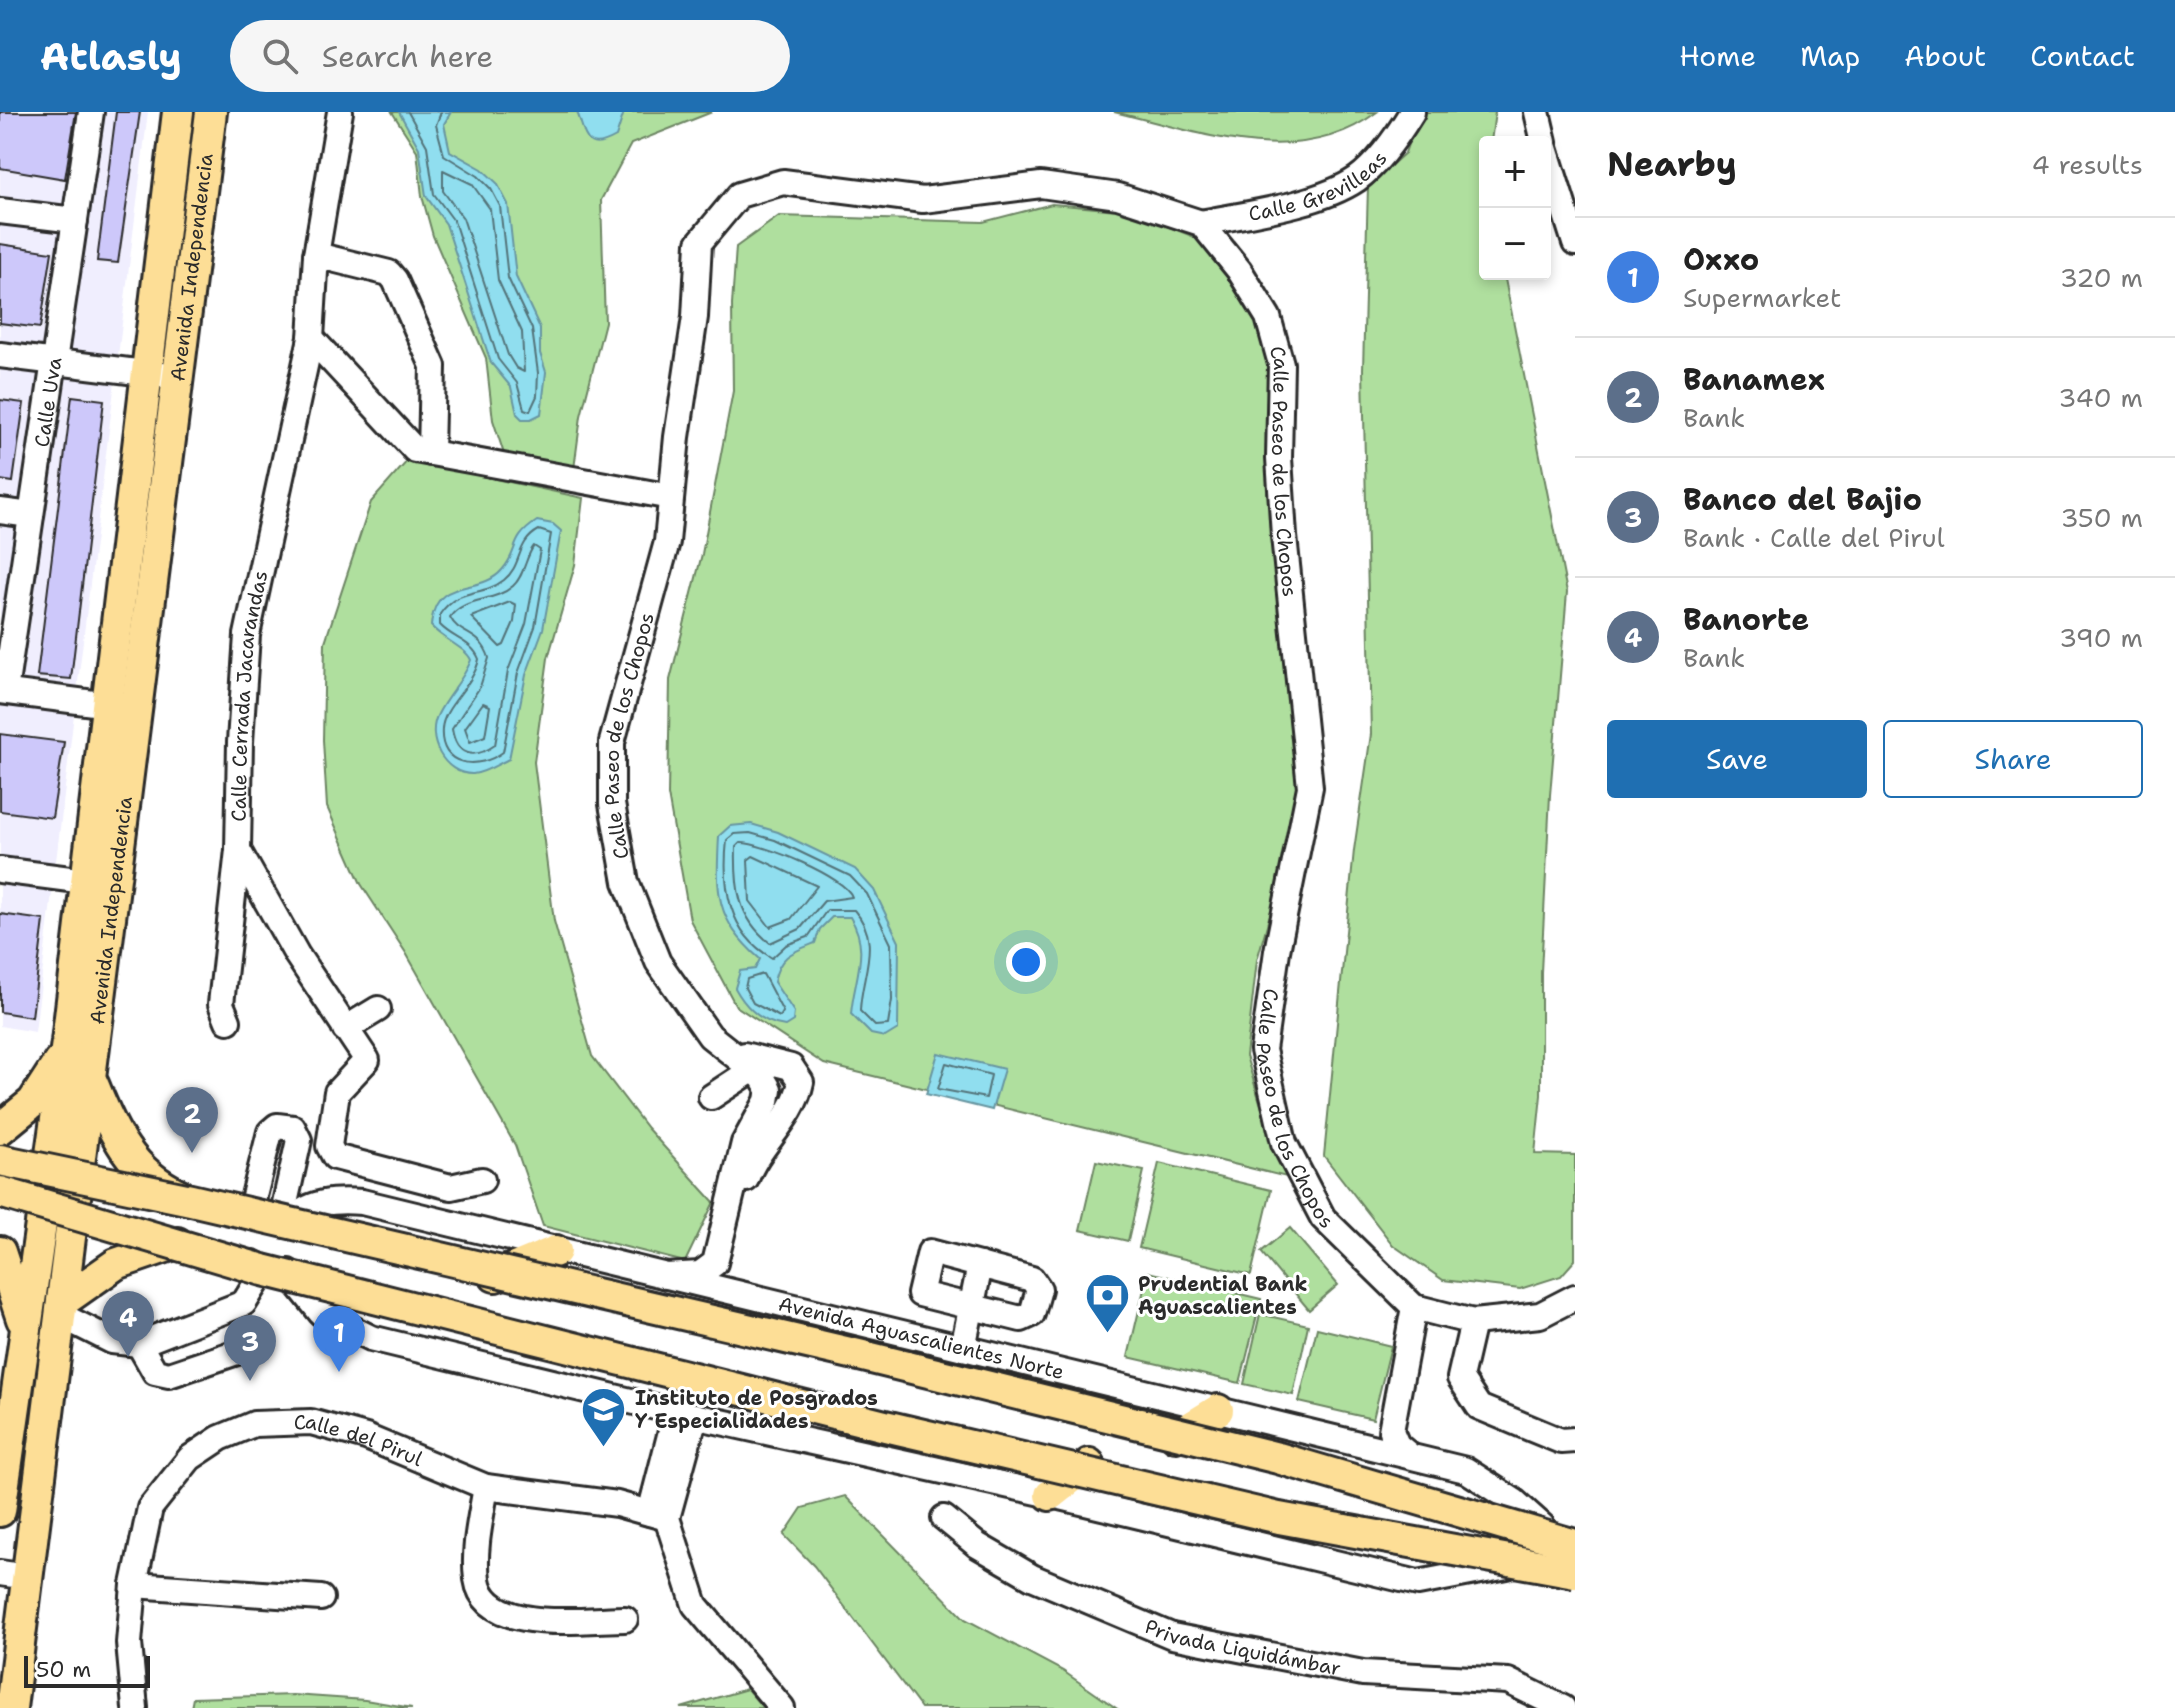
<!DOCTYPE html>
<meta charset="utf-8">
<style>
body{margin:0;font-family:"Shantell Sans",sans-serif;background:#f6f6f6;color:#222}
.controls{position:absolute;right:24px;top:24px;display:grid;overflow:hidden;border-radius:8px;box-shadow:0 4px 12px #0003}
.controls button{width:72px;height:72px;display:grid;place-items:center;padding:0;border:0;border-bottom:2px solid #e0e0e0;background:#fff;color:#222;font:40px sans-serif}
.scale{position:absolute;left:24px;bottom:20px;width:126px;box-sizing:border-box;padding-left:8px;border:4px solid #2b2b2b;border-top:0;font-size:22px;line-height:28px;white-space:nowrap;color:#2b2b2b;-webkit-text-stroke:6px #fff;paint-order:stroke}
.you{position:absolute;left:1026px;top:850px;width:28px;height:28px;margin:-20px;border:6px solid #fff;border-radius:50%;background:#1a73e8;box-shadow:0 0 0 12px #1a73e833}
.badge{display:grid;place-items:center;width:52px;height:52px;border-radius:50%;background:#1f6fb2;color:#fff;font-size:26px;font-weight:700}
.pin{position:absolute;translate:-50% -66px;filter:drop-shadow(0 2px 4px #0008)}
.pin::after{content:'';position:absolute;top:42px;width:28px;height:24px;background:inherit;clip-path:polygon(0 0,100% 0,50% 100%)}
.list{margin:0;padding:0;list-style:none}
h2{display:flex;justify-content:space-between;align-items:center;height:104px;margin:0;padding:0 32px;font-size:34px}
h2 small{font-size:26px;font-weight:400;color:#767676}
.list li{display:grid;grid-template-columns:52px 1fr auto;gap:24px;align-items:center;box-sizing:border-box;height:120px;padding:0 32px;border-top:2px solid #e0e0e0}
.list b{display:block;font-size:30px;white-space:nowrap}
.list p{margin:0;font-size:26px;white-space:nowrap;color:#767676}
.list em{font-size:26px;font-style:normal;color:#767676}
.actions{display:flex;gap:16px;padding:24px 32px}
.actions a{flex:1;padding:18px 0;border:2px solid #1f6fb2;border-radius:8px;text-align:center;font-size:28px;color:#1f6fb2}
.actions .main{background:#1f6fb2;color:#fff}
.icon{flex:none;width:44px;height:44px;fill:none;stroke:currentColor;stroke-width:2;stroke-linecap:round;stroke-linejoin:round}
.map{position:relative;flex:none;width:1575px;height:1596px;overflow:hidden}
header{display:flex;align-items:center;gap:48px;box-sizing:border-box;height:112px;padding:0 40px;background:#1f6fb2;color:#fff}
header strong{font-size:38px}
nav{display:flex;gap:44px;margin-inline-start:auto;font-size:28px}
.search{width:560px;height:72px;background:#f6f6f6;display:flex;align-items:center;gap:20px;box-sizing:border-box;padding:0 28px;border-radius:44px;color:#767676;font-size:30px}
main{display:flex}
aside{flex:1;background:#fff}
.map>svg:first-child{display:block}
</style>
<header>
<strong>Atlasly</strong>
<div class="search"><svg class="icon" aria-label="search" viewBox="0 0 24 24"><circle cx="10" cy="10" r="6"/><path d="M15 15l6 6"/></svg>Search here</div>
<nav><a>Home</a><a>Map</a><a>About</a><a>Contact</a></nav>
</header>
<main>
<div class="map">
<svg width="1575" height="1596" viewBox="0 0 1575 1596">
<rect width="100%" height="100%" fill="#fff"/>
<filter id="ink" filterUnits="userSpaceOnUse"><feTurbulence type="fractalNoise" baseFrequency=".0125" numOctaves="2"/><feDisplacementMap in="SourceGraphic" scale="16" xChannelSelector="R" yChannelSelector="G"/><feConvolveMatrix kernelMatrix="1 2 1 2 8 2 1 2 1" color-interpolation-filters="sRGB"/></filter>
<g filter="url(#ink)">
<polygon fill="#f0eefe" points="0,0 148,0 35,920 0,914"/>
<g fill="#afdf9e" stroke="#6d8564" stroke-width="2">
<polygon points="392,0 712,0 631,32 601,88 605,210 581,304 574,357 505,345 493,308 486,246 433,124 422,84 417,39"/>
<path d="M1114,0H1377C1298,60 1200,20 1114,0Z"/>
<polygon points="1419,0 1495,0 1491,30 1485,30 1485,162 1504,162 1567,480 1550,683 1541,860 1541,983 1535,1042 1575,1043 1575,1148 1561,1164 1520,1177 1443,1168 1393,1133 1324,1044 1354,738 1371,622 1363,257 1368,74 1405,41"/>
<polygon points="1052,92 1128,99 1205,129 1254,186 1277,262 1306,675 1257,848 1246,944 1267,1013 1299,1068 824,952 736,894 690,808 668,683 670,568 702,442 733,279 732,193 736,135 779,104 983,110"/>
<polygon points="408,348 583,386 575,453 548,546 534,650 554,809 592,944 647,1016 714,1090 685,1150 543,1114 515,1033 406,841 361,772 327,695 323,628 325,530 371,390"/>
<polygon points="1096,1049 1144,1059 1128,1129 1080,1118"/>
<polygon points="1159,1051 1271,1078 1251,1163 1139,1136"/>
<polygon points="1290,1116 1338,1173 1309,1198 1261,1140"/>
<polygon points="1148,1160 1261,1187 1240,1271 1128,1245"/>
<polygon points="1260,1202 1308,1213 1293,1283 1244,1272"/>
<polygon points="1317,1216 1391,1234 1373,1307 1299,1290"/>
<polygon points="845,1384 965,1507 1063,1559 1116,1596 921,1596 814,1454 784,1423 802,1396"/>
<polygon points="747,1577 763,1596 681,1596"/>
<polygon points="293,1583 365,1588 412,1596 191,1596 193,1586"/>
</g>
<g fill="#90deef" stroke="#6896a1" stroke-width="2">
<polygon points="399,0 451,0 444,12 450,39 482,57 497,71 508,92 516,165 540,216 540,241 546,260 541,302 531,307 522,307 517,302 511,275 491,251 446,112 426,84 419,36"/>
<path d="M577,0H624L616,25C584,43 586,22 577,0Z"/>
<path d="M537,409L553,412L561,419L543,517L526,563L509,647C498,652 485,661 473,662C444,663 425,626 438,602C448,582 463,569 471,548C465,535 442,527 431,514C435,461 479,485 502,458C520,438 508,428 537,409Z"/>
<path d="M751,712L778,720L855,757L874,778L899,830L898,917L885,925L871,922L851,902C854,866 871,838 850,805H832L820,817L815,831C792,840 779,844 774,870L794,900L793,909L785,914C761,911 746,896 735,876L740,859L755,857L760,847C715,807 716,782 719,724L730,714Z"/>
<polygon points="938,941 1004,957 992,998 926,982"/>
</g>
<g fill="none" stroke-linecap="round" stroke-linejoin="round">
<g stroke="#537379" stroke-width="2">
<polyline points="408,0 427,34 434,82 454,109 498,247 517,271 524,297 530,299 537,284 538,261 532,217 508,166 500,94 491,77 478,64 444,43 436,13 441,0"/>
<polygon points="443,58 472,72 490,97 498,168 522,220 524,260 516,256 508,243 463,106 443,79"/>
<path d="M539,418L551,422L535,515L518,561L503,640C479,658 439,656 442,617C443,594 474,574 479,547C472,529 453,527 440,513V502C459,474 481,486 504,468C523,453 515,431 539,418Z"/>
<path d="M534,434L540,438L526,512L508,559L495,633C474,648 456,644 452,617L480,575L489,546C481,519 459,524 450,505C465,484 494,491 513,474C525,463 525,445 534,434Z"/>
<polygon points="510,490 516,493 514,510 504,533 500,535 471,505"/>
<polygon points="483,591 490,594 485,624 470,630 465,616"/>
<path d="M750,721L775,728L850,764L867,782L891,832L892,888L888,913L875,914L860,899C861,862 883,830 854,798H827L808,825L786,833L772,846C728,821 722,774 727,728L734,722Z"/>
<path d="M740,731C761,730 847,766 852,785L824,789L800,817L770,831C737,805 735,774 736,735Z"/>
<polygon points="753,744 817,774 791,807 770,815 750,789 748,748"/>
<polygon points="763,862 783,900 780,905 753,891 745,876 747,867"/>
<polygon points="946,951 991,963 986,986 938,977"/>
</g>
</g>
<g fill="#cdc8fa" stroke="#2b2b2b" stroke-width="2">
<polygon points="0,0 76,0 65,67 0,56"/>
<polygon points="116,0 140,0 118,151 97,149"/>
<polygon points="0,132 52,140 40,216 0,211"/>
<polygon points="72,284 104,288 71,567 37,564"/>
<polygon points="0,288 24,291 13,370 0,368"/>
<polygon points="0,622 64,630 52,706 0,699"/>
<polygon points="0,802 44,808 32,905 0,900"/>
</g>
<g fill="none" stroke-linecap="round" stroke-linejoin="round">
<defs>
<g id="minor">
<polyline points="1537,0 1544,30"/>
<polyline points="1545,36 1575,131"/>
<polyline points="0,99 75,108"/>
<path id="s1" d="M1201,111C1246,102 1319,93 1357,67C1379,51 1398,23 1412,0"/>
<polyline points="316,143 389,161 395,168 433,254 431,341"/>
<polyline points="311,226 415,338 671,385"/>
<polyline points="0,243 177,265"/>
<polyline points="0,399 31,403"/>
<polyline points="0,579 125,595"/>
<path id="s2" d="M5,579L91,0"/>
<polyline points="238,738 297,843 367,948 337,980 329,1034 335,1045 451,1075 482,1068"/>
<polyline points="0,758 101,771"/>
<path id="s3" d="M228,909L221,892L238,738L240,630L247,523L311,226L316,143L340,0"/>
<polyline points="345,917 378,897"/>
<path d="M744,943L791,955L801,970C794,1006 759,1032 746,1067"/>
<polyline points="711,985 752,958"/>
<polyline points="250,1100 270,1020 277,1014 293,1016 299,1028 281,1109"/>
<path id="s4" d="M291,1112C305,1088 338,1088 362,1090L1466,1358L1514,1389L1542,1414"/>
<polygon points="930,1140 1032,1167 1039,1177 1032,1202 1021,1207 920,1182"/>
<polyline points="288,1160 321,1201 371,1226 676,1300 1065,1386 1418,1471 1507,1454"/>
<path id="s5" d="M666,1164L700,1162L715,1151L744,1031L767,989L769,977L762,965L710,924L658,850L626,770L612,692V630L667,430L677,325L695,205L699,131L739,83L783,70L923,88L1041,73L1118,84L1201,111L1239,158L1268,205L1281,252L1279,346L1284,424L1310,675L1277,839L1263,938L1284,1031L1323,1106L1414,1195L1473,1210L1540,1203L1575,1185"/>
<polyline points="60,1203 112,1229 139,1232 244,1191 257,1170 253,1151"/>
<polyline points="1473,1210 1460,1266 1479,1295 1561,1329 1575,1328"/>
<polyline points="139,1232 155,1260 169,1263 252,1235"/>
<polyline points="963,1236 980,1153"/>
<polyline points="695,1304 667,1406 695,1493 782,1596"/>
<polyline points="1408,1342 1397,1333 1391,1319 1414,1195"/>
<path d="M486,1375C481,1405 473,1437 477,1467C485,1523 585,1507 625,1507"/>
<polyline points="650,1401 676,1300"/>
<path id="s6" d="M944,1406L977,1433L1032,1465L1172,1524L1363,1561L1508,1569L1563,1596"/>
<polyline points="0,1461 28,1465"/>
<polyline points="134,1473 321,1486"/>
<path id="s7" d="M135,1596L129,1531L134,1473L150,1396L190,1346L220,1326L254,1312L311,1310L366,1325L486,1375L617,1392L667,1406"/>
</g>
<g id="major">
<path d="M93,972C112,1019 131,1061 180,1083"/>
<polyline points="0,1017 33,990 59,950"/>
<polyline points="0,1140 22,1207"/>
<polyline points="495,1164 556,1139"/>
<polyline points="62,1190 116,1152 177,1131"/>
<polyline points="1176,1324 1218,1298"/>
<polyline points="1050,1383 1089,1352"/>
<polyline points="0,1399 67,930 178,0"/>
<path id="s8" d="M11,1596L211,0"/>
</g>
</defs>
<use href="#minor" stroke="#2b2b2b" stroke-width="30"/>
<use href="#major" stroke="#2b2b2b" stroke-width="36"/>
<use href="#minor" stroke="#fff" stroke-width="24"/>
<use href="#major" stroke="#fdde96" stroke-width="30"/>
<defs>
<g id="major-bridge">
<polyline points="0,1048 191,1088 859,1243 1278,1346 1575,1433"/>
<polyline points="0,1080 263,1158 885,1314 1279,1406 1575,1460"/>
</g>
</defs>
<use href="#major-bridge" stroke="#2b2b2b" stroke-width="36" stroke-linecap="butt"/>
<use href="#major-bridge" stroke="#fdde96" stroke-width="30"/>
</g>
</g>
<defs>
<symbol id="bank-pin" viewBox="-11 -11 22 30"><path d="M0 17L-7.5 6A9.5 9.5 0 1 1 7.5 6Z" fill="#1f6fb2" stroke="#fff"/><path d="M-6-4H6V4H-6ZM0-2.3a2.3 2.3 0 1 0 0 4.6a2.3 2.3 0 1 0 0-4.6Z" fill="#fff"/></symbol>
<symbol id="university-pin" viewBox="-11 -11 22 30"><path d="M0 17L-7.5 6A9.5 9.5 0 1 1 7.5 6Z" fill="#1f6fb2" stroke="#fff"/><path d="M0-5L7-2L0 1L-7-2ZM-4 1L0 2.5L4 1V4Q0 6-4 4Z" fill="#fff"/></symbol>
</defs>
<g fill-rule="evenodd">
<use href="#bank-pin" x="1082" y="1158" width="51" height="69"/>
<use href="#university-pin" x="578" y="1272" width="51" height="69"/>
</g>
<g text-anchor="middle" dominant-baseline="central" stroke-width="6" stroke-linejoin="round" paint-order="stroke">
<g font-size="20" fill="#2b2b2b" stroke="#fff">
<text stroke="none"><textPath href="#s1" startOffset="124">Calle Grevilleas</textPath></text>
<text stroke="none"><textPath href="#s8" startOffset="1452">Avenida Independencia</textPath></text>
<text stroke="none"><textPath href="#s2" startOffset="292">Calle Uva</textPath></text>
<text stroke="none"><textPath href="#s5" startOffset="1948">Calle Paseo de los Chopos</textPath></text>
<text stroke="none"><textPath href="#s3" startOffset="328">Calle Cerrada Jacarandas</textPath></text>
<text stroke="none"><textPath href="#s5" startOffset="642">Calle Paseo de los Chopos</textPath></text>
<text stroke="none"><textPath href="#s8" startOffset="804">Avenida Independencia</textPath></text>
<text stroke="none"><textPath href="#s5" startOffset="2596">Calle Paseo de los Chopos</textPath></text>
<text stroke="none"><textPath href="#s4" startOffset="654">Avenida Aguascalientes Norte</textPath></text>
<text stroke="none"><textPath href="#s7" startOffset="446">Calle del Pirul</textPath></text>
<text stroke="none"><textPath href="#s6" startOffset="330">Privada Liquidámbar</textPath></text>
</g>
<g font-size="20" font-weight="bold" fill="#2b2b2b" stroke="#fff" text-anchor="start">
<text x="1138" y="1172">Prudential Bank<tspan x="1138" dy="23">Aguascalientes</tspan></text>
<text x="635" y="1286">Instituto de Posgrados<tspan x="635" dy="23">Y Especialidades</tspan></text>
</g>
</g>
</svg>
<div class="controls">
<button>+</button>
<button>−</button>
</div>
<div class="scale">50 m</div>
<div class="you"></div>
<div class="pin badge" style="left:339px;top:1260px;background:#3f7fe0">1</div>
<div class="pin badge" style="left:192px;top:1041px;background:#5c6f8a">2</div>
<div class="pin badge" style="left:250px;top:1269px;background:#5c6f8a">3</div>
<div class="pin badge" style="left:128px;top:1245px;background:#5c6f8a">4</div>
</div>
<aside>
<h2>Nearby<small>4 results</small></h2>
<ul class="list">
<li><span class="badge" style="background:#3f7fe0">1</span><div><b>Oxxo</b><p>Supermarket</p></div><em>320 m</em></li>
<li><span class="badge" style="background:#5c6f8a">2</span><div><b>Banamex</b><p>Bank</p></div><em>340 m</em></li>
<li><span class="badge" style="background:#5c6f8a">3</span><div><b>Banco del Bajio</b><p>Bank · Calle del Pirul</p></div><em>350 m</em></li>
<li><span class="badge" style="background:#5c6f8a">4</span><div><b>Banorte</b><p>Bank</p></div><em>390 m</em></li>
</ul>
<div class="actions"><a class="main">Save</a><a>Share</a></div>
</aside>
</main>
